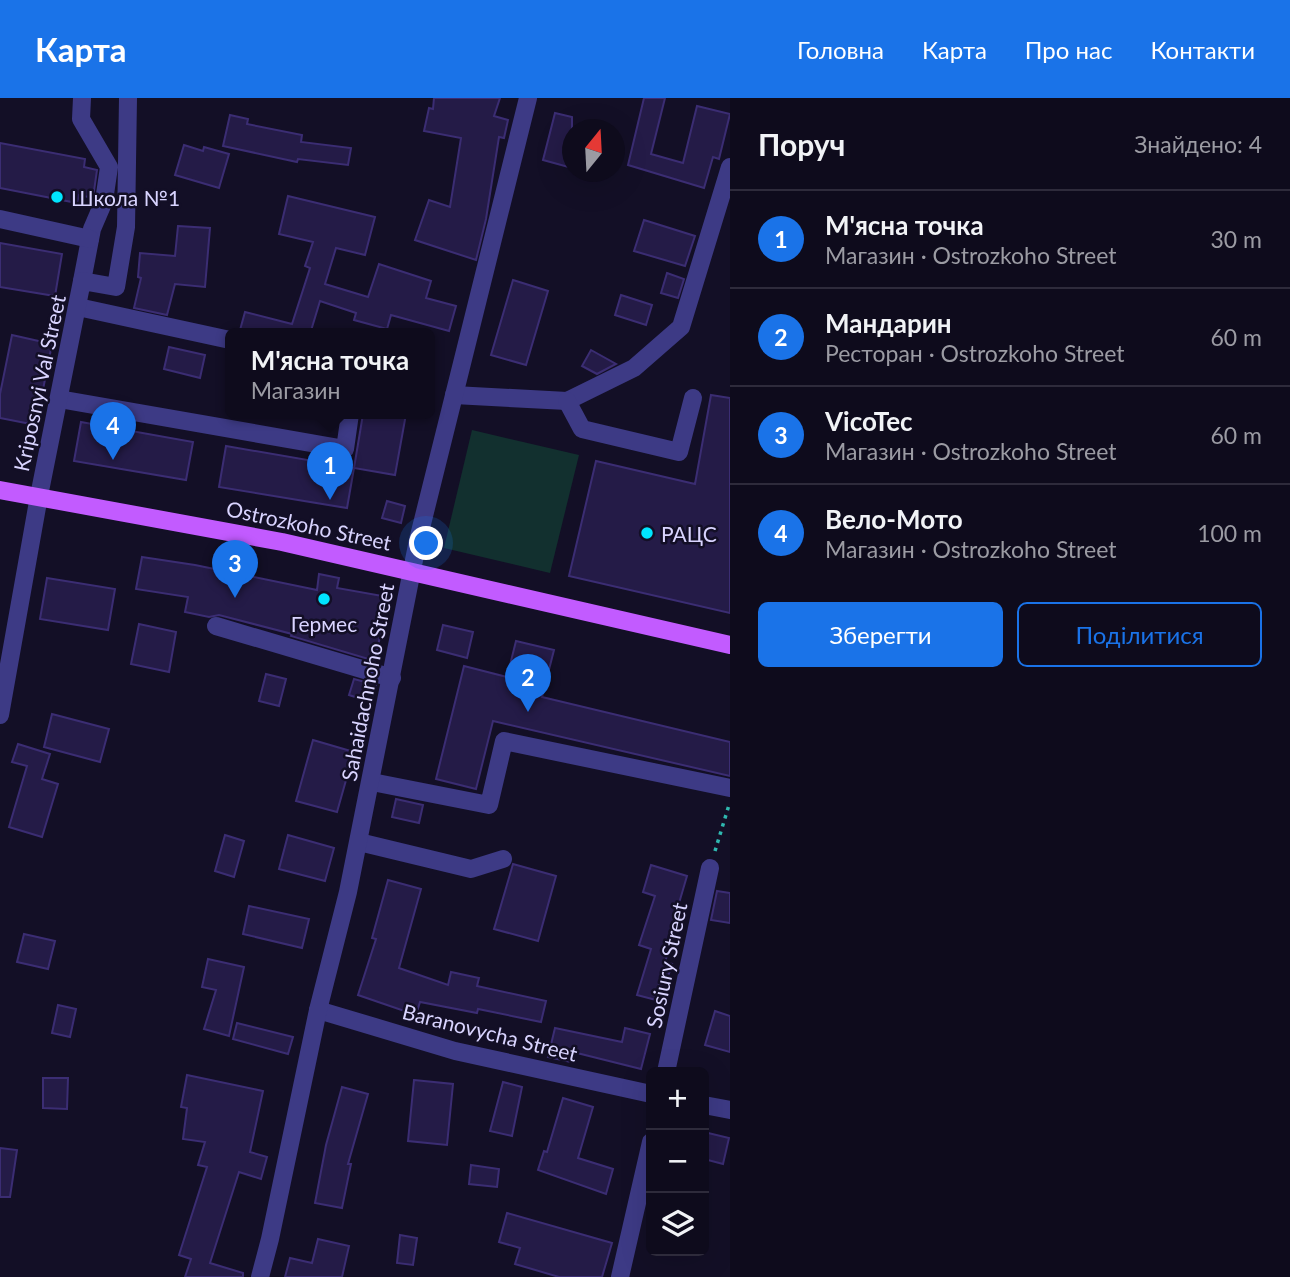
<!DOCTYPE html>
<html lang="uk">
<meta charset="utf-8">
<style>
body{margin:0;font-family:Lato,sans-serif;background:#1c1929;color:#f1f3f6}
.controls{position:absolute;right:21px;bottom:21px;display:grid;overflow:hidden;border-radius:10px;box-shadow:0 7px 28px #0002}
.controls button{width:63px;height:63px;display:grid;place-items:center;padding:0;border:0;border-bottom:2px solid #2e2b3b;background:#0e0b1c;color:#f1f3f6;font:35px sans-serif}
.compass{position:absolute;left:562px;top:21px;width:63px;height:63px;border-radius:50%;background:#0e0b1c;box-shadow:0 7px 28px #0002;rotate:18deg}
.you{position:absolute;left:427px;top:446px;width:24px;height:24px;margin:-18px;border:5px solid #fff;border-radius:50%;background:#1a73e8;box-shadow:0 0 0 10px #1a73e833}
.badge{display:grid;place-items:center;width:46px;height:46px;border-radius:50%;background:#1a73e8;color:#fff;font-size:23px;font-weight:700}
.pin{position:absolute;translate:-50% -58px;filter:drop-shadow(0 2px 4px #0008)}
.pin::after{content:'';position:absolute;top:37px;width:24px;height:21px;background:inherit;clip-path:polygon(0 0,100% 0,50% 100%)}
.popup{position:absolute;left:225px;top:230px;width:210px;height:91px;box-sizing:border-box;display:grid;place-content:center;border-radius:10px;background:#0e0b1c;filter:drop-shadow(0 2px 5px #0005);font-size:23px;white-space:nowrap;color:#9b9ba3}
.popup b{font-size:26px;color:#f1f3f6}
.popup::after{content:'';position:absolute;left:50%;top:100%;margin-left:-14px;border:14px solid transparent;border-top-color:#0e0b1c}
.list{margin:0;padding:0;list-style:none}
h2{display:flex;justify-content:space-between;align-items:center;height:91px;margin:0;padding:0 28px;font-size:30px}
h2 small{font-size:23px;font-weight:400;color:#9b9ba3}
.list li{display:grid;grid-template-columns:46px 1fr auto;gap:21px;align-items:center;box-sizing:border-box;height:98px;padding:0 28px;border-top:2px solid #2e2b3b}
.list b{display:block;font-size:26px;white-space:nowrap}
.list p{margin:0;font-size:23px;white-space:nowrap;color:#9b9ba3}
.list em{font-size:23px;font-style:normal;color:#9b9ba3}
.actions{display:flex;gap:14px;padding:21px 28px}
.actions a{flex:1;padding:16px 0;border:2px solid #1a73e8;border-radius:10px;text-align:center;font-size:24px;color:#1a73e8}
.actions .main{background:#1a73e8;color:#fff}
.icon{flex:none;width:38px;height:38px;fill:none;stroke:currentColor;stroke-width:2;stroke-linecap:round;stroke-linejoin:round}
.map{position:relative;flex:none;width:730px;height:1179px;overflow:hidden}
header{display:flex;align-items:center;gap:42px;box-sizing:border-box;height:98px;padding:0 35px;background:#1a73e8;color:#fff}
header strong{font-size:33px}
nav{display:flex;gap:38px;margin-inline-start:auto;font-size:24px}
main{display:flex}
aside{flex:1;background:#0e0b1c}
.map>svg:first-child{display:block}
</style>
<header>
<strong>Карта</strong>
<nav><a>Головна</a><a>Карта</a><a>Про нас</a><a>Контакти</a></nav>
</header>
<main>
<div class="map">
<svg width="730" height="1179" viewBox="0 0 730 1179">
<rect width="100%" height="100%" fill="#130f26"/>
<polygon fill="#12302f" points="472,332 579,357 550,475 444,450"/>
<g fill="#241b47" stroke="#3b2d73" stroke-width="2">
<polygon points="434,0 500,0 494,18 508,22 504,40 499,39 486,121 476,162 415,142 429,102 450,109 461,40 424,33 429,10 433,11"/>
<polygon points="644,0 665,0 651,56 683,65 697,8 730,16 719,61 713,59 704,90 628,67"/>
<polygon points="555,15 572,19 572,70 543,62"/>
<polygon points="230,17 248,21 247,26 302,37 301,44 351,50 348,67 298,61 297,64 223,48"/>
<polygon points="0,45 85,61 84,69 97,72 93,100 79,97 77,105 0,90"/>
<polygon points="184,47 203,53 204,49 229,56 219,90 175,77"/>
<polygon points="288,98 375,119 365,157 336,150 325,186 368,199 379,166 431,183 426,200 456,208 449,233 391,217 387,231 354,222 356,215 320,203 310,236 253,236 240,232 245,214 292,226 310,170 305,168 313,144 279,136"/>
<polygon points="644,122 695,138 685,168 634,153"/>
<polygon points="178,128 210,130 205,189 175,186 167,217 134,210 141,180 138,179 140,155 175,158"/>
<polygon points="0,145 62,156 55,198 0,189"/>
<polygon points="667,175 684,181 678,200 661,195"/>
<polygon points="513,182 548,193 526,267 491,257"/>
<polygon points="621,197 652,207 646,227 615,217"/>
<polygon points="12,237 52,246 36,327 0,320 0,296"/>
<polygon points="169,249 205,257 200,280 164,271"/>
<polygon points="591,252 616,266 597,276 582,268"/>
<polygon points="711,297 730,300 730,515 569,478 596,363 695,386"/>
<polygon points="363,316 406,316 395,377 354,370"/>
<polygon points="81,324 193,344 186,382 74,363"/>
<polygon points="226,348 354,370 347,410 219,389"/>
<polygon points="387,403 405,408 401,425 382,420"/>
<polygon points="142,459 195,467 317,492 319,476 339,480 337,490 388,499 375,563 291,538 292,536 219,517 209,519 185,514 188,499 136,491"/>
<polygon points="47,480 115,491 108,532 40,521"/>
<polygon points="139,526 176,534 169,574 131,566"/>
<polygon points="443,527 473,534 467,560 437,552"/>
<polygon points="516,543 554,552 542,599 730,644 730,678 493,623 476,691 436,681 464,568 507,579"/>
<polygon points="266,576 286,581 279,608 259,603"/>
<polygon points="354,581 376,587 371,604 349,597"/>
<polygon points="52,616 109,631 100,664 44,649"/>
<polygon points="313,642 354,654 337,714 296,703"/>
<polygon points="18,646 50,656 42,681 58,686 42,739 9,729 27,668 12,664"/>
<polygon points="396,701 423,707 419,725 392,719"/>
<polygon points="225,737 244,743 234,779 215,773"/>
<polygon points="288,737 334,750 325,783 279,771"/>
<polygon points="513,766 556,778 538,843 494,831"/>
<polygon points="651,767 687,778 672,829 676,830 665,864 672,866 665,888 659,887 656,902 637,897 651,851 639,847 655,798 643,794"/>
<polygon points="388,782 421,791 399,870 448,887 451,874 479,880 477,888 546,903 541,924 478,911 477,915 420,904 416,917 358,897 376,841 372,840"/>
<polygon points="717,793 730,795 730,825 711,822"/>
<polygon points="249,808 309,821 302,850 243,836"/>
<polygon points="24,836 55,843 48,871 17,864"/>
<polygon points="208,861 244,869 229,938 204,931 216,892 202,889"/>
<polygon points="58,907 76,911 70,939 52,935"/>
<polygon points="715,913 730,918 730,954 705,947"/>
<polygon points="237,925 293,939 288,956 233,941"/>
<polygon points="555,930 622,944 625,930 650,936 641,971 573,954 571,964 548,959"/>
<polygon points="187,977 263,993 250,1054 267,1059 261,1081 239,1074 210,1165 243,1175 243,1179 185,1179 191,1161 179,1157 207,1069 198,1067 205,1044 183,1041 187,1010 181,1009"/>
<polygon points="43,980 68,980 67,1011 43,1010"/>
<polygon points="414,982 453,986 447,1047 408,1043"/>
<polygon points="503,984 522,989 512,1038 490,1033"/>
<polygon points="342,989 368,996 348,1066 351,1066 342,1110 315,1105 326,1047"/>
<polygon points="563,1000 593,1009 578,1060 613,1071 606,1096 538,1072 544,1053 547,1054"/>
<polygon points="704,1034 729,1040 723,1066 704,1061"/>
<polygon points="0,1050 17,1052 10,1099 0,1099"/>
<polygon points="471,1067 499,1071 497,1089 469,1086"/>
<polygon points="507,1115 612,1145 602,1179 559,1179 515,1166 520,1150 499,1144"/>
<polygon points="400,1137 417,1140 413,1167 397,1165"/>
<polygon points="318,1141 349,1148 342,1179 285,1179 290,1160 312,1165"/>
</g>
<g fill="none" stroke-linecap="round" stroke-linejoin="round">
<polyline stroke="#2fb8b0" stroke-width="3.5" stroke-dasharray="3.5 5" stroke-linecap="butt" points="715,753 729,707"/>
<g stroke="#3d3a85" stroke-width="18">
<polyline points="82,0 81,21 109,69 104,103 92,131 82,183"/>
<polyline points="0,121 90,141"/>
<polyline points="78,209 230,242"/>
<polyline points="454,297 567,303 634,270 681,229 730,69"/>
<polyline points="59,301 345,351 350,316"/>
<polyline points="567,303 582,331 679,354 693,300"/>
<polyline points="216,528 392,580"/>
<polyline points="0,617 39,398 82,183 116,189 126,129 128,0"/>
<polyline points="372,684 489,707 504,643 730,690"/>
<polyline points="359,744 471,771 503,761"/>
<polyline points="318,912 455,953 651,996"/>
<polyline points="666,974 710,770"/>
<polyline points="704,1007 730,1012"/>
<polyline points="260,1179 270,1141 318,912 348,794 418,442 528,0"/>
<polyline points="620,1179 651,1044"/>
</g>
<polyline stroke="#c25bff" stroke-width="18" points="0,392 282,444 730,547"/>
</g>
<g fill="#00e5ff" stroke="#130f26" stroke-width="2.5">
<circle cx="57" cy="99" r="7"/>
<circle cx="647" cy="435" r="7"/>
<circle cx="324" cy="501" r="7"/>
</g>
<g text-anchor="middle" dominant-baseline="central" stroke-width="5" stroke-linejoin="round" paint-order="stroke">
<g font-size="21" fill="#d9d4ff" stroke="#130f26" text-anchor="start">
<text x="71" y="99">Школа №1</text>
<text x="661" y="435">РАЦС</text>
<text x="324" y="525" text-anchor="middle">Гермес</text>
</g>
<g font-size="21" fill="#d9d4ff" stroke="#130f26">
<text transform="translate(39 285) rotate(-78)">Kriposnyi Val Street</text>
<text transform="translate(309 427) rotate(12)">Ostrozkoho Street</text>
<text transform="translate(367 584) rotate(-79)">Sahaidachnoho Street</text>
<text transform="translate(666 867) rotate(-78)">Sosiury Street</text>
<text transform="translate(490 934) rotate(14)">Baranovycha Street</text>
</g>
</g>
</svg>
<div class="controls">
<button>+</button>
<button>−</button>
<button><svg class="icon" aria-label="layers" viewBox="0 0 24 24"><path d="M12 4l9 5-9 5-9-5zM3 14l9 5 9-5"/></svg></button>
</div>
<svg class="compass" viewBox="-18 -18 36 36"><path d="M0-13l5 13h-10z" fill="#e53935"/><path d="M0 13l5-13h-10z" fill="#9b9ba3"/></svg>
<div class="you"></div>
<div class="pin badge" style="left:330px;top:402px">1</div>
<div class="popup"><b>М'ясна точка</b>Магазин</div>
<div class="pin badge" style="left:528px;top:614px">2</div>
<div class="pin badge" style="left:235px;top:500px">3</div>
<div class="pin badge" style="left:113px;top:362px">4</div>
</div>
<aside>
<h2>Поруч<small>Знайдено: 4</small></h2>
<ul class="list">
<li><span class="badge">1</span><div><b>М'ясна точка</b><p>Магазин · Ostrozkoho Street</p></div><em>30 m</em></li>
<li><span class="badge">2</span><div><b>Мандарин</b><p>Ресторан · Ostrozkoho Street</p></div><em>60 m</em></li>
<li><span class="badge">3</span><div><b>VicoTec</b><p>Магазин · Ostrozkoho Street</p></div><em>60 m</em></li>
<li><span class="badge">4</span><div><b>Вело-Мото</b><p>Магазин · Ostrozkoho Street</p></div><em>100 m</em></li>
</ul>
<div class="actions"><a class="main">Зберегти</a><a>Поділитися</a></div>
</aside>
</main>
